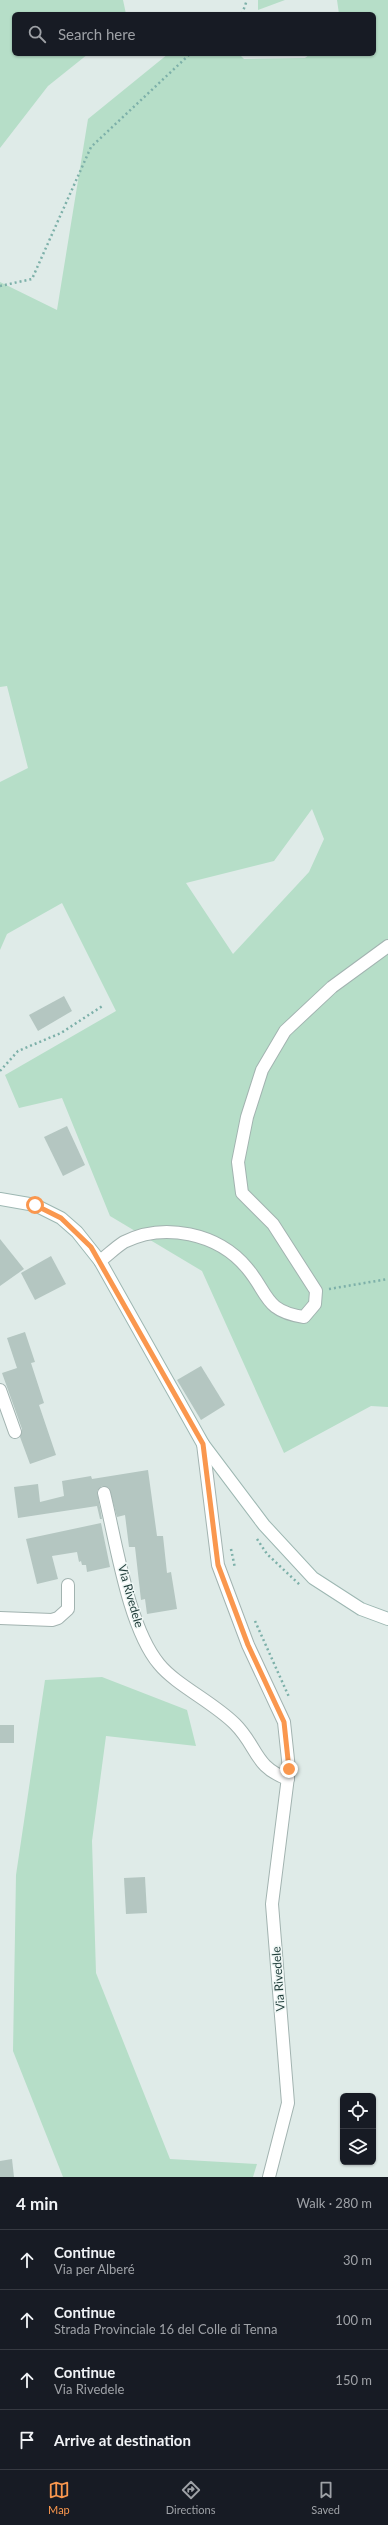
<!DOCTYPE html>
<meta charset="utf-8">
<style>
body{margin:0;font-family:Lato,sans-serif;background:#20242c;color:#f1f3f6}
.controls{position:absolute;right:12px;bottom:12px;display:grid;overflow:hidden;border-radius:6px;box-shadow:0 1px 3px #0004}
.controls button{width:36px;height:36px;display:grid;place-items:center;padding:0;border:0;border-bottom:1px solid #363941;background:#171b24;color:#f1f3f6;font:20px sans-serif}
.stop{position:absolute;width:12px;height:12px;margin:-9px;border:3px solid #fa974e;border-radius:50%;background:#fff}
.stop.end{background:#fa974e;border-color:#fff;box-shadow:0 1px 4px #0008}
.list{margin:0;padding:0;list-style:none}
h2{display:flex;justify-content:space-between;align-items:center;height:52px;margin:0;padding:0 16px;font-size:17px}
h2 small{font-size:13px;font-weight:400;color:#9ea1a6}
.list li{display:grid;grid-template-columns:26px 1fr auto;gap:12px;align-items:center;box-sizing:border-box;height:60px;padding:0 16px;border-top:1px solid #363941}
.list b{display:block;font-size:15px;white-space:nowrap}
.list p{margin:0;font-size:13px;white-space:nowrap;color:#9ea1a6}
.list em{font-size:13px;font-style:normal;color:#9ea1a6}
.icon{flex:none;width:22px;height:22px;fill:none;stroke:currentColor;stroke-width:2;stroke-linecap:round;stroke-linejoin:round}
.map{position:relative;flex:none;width:388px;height:2177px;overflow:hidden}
.search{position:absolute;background:#171b24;box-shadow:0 1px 3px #0004;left:12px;right:12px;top:12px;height:44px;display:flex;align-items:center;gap:10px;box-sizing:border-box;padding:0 14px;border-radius:6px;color:#9ea1a6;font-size:15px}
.sheet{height:292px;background:#171b24}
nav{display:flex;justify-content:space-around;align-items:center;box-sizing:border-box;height:56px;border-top:1px solid #363941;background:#171b24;font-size:11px;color:#9ea1a6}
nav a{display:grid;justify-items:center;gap:2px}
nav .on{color:#fa974e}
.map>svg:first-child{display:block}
</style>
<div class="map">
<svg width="388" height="2177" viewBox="0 0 388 2177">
<rect width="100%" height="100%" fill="#dfebe8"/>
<g fill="#b6dec8" fill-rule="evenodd">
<polygon points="0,0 123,0 126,14 14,14 14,54 88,54 48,86 0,148"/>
<polygon points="258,0 285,0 258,10"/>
<path d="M337,0H388V1407L371,1406L284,1453L202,1271L110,1216L62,1098L19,1108L5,1075L116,1011L62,903L7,934L0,950V782L28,768L7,686L0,687V282L57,310L88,119L168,54H239L244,59L305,58L310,54H374V14H339ZM312,809L324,839L309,872L233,954L186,883L274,861Z"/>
<polygon points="102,1677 187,1710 196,1746 106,1736 92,1841 96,1973 170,2159 257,2164 253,2177 63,2177 13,2051 16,1875 45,1680"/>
</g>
<g fill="#b4c6c1">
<polygon points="64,996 72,1011 38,1031 29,1015"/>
<polygon points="67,1126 85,1165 63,1176 44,1137"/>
<polygon points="0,1239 24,1269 0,1286"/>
<polygon points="51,1256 66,1284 35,1300 21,1273"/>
<polygon points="25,1332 35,1362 31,1363 44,1403 39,1405 56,1455 30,1464 20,1437 22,1429 2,1373 17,1368 7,1338"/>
<polygon points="201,1366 225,1405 201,1420 177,1380"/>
<polygon points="148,1470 157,1536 163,1536 167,1573 171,1572 177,1609 147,1614 145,1599 141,1600 135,1547 129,1547 125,1515 117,1517 109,1488 102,1486 97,1491 102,1519 100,1519 97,1506 18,1518 14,1487 38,1484 40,1502 64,1496 62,1481 91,1476 92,1479"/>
<polygon points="101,1523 110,1567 87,1572 86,1565 82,1565 81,1561 79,1562 77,1552 52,1556 58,1579 37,1584 26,1539"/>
<rect x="0" y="1725" width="14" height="18"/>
<polygon points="145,1877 147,1913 126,1914 124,1878"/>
<polygon points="12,2159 14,2177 0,2177 0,2161"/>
</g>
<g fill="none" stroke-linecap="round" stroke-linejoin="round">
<defs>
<g id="street">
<path d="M100,1261C108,1255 116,1247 124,1242C164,1222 218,1233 247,1268C269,1294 264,1311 304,1317L315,1304L316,1291L273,1224L242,1193L238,1162L247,1117L262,1070L285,1031L332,987L388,946"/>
<polyline points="0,1390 15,1432"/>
<polyline points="203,1444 218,1565 248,1645 284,1722 289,1769 272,1904 288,2103 269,2177"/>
<path d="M104,1493C116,1541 128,1627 159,1664C176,1685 213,1702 235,1724C258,1747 254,1767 288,1779"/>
<polyline points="0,1618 52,1620 58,1618 68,1609 68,1585"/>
</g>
<polyline id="secondary" points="0,1199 35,1205 61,1218 77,1232 100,1261 203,1444 264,1525 313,1578 361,1609 388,1619"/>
</defs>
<use href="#street" stroke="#a2b3b0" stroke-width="14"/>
<use href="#secondary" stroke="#9db7b2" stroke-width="14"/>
<g stroke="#7db0a9" stroke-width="2.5" stroke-dasharray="2 3" stroke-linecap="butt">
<polyline points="242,14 247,0"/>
<polyline points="0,286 32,279 91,147 190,54"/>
<polyline points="0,1071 18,1051 61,1033 104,1005"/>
<polyline points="329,1289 388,1279"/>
<polyline points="257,1539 267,1554 300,1585"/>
<polyline points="231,1549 235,1568"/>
<polyline points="255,1621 289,1697"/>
</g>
<use href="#street" stroke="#fff" stroke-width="12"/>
<use href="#secondary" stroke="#fff" stroke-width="12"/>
</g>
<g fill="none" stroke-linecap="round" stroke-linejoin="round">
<polyline stroke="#fa974e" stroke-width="5" points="35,1205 61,1218 91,1247 203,1444 218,1565 248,1645 284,1722 289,1769"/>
</g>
<g text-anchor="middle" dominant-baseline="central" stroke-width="3" stroke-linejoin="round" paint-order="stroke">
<g font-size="12" fill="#1f3c39" stroke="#eff7f5">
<text transform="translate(131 1596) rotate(74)">Via Rivedele</text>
<text transform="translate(278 1979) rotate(-94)">Via Rivedele</text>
</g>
</g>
</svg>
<div class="controls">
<button><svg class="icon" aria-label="locate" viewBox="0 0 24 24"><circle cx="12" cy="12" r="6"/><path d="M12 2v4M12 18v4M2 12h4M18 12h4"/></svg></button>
<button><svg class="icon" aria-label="layers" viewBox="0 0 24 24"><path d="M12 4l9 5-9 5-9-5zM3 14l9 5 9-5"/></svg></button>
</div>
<div class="stop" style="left:35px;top:1205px"></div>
<div class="stop end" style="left:289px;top:1769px"></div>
<div class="search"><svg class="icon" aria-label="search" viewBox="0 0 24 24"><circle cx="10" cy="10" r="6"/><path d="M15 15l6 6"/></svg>Search here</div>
</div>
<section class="sheet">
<h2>4 min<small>Walk · 280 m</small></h2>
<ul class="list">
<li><svg class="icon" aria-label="ahead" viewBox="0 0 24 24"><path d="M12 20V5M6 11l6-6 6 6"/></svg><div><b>Continue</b><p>Via per Alberé</p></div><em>30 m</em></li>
<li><svg class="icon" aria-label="ahead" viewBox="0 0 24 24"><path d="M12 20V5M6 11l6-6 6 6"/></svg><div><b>Continue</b><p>Strada Provinciale 16 del Colle di Tenna</p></div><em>100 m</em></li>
<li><svg class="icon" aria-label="ahead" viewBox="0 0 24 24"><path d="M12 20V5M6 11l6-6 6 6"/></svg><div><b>Continue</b><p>Via Rivedele</p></div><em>150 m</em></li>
<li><svg class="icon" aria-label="arrive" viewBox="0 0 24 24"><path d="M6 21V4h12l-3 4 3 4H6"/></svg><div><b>Arrive at destination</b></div></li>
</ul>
</section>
<nav>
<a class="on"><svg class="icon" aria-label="map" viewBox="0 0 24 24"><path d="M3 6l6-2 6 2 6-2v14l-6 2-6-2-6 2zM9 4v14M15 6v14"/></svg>Map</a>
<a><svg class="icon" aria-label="directions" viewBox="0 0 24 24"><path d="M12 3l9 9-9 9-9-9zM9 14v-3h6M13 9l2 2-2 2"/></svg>Directions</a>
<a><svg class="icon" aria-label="saved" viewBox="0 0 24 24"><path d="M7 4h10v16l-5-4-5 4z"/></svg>Saved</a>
</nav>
